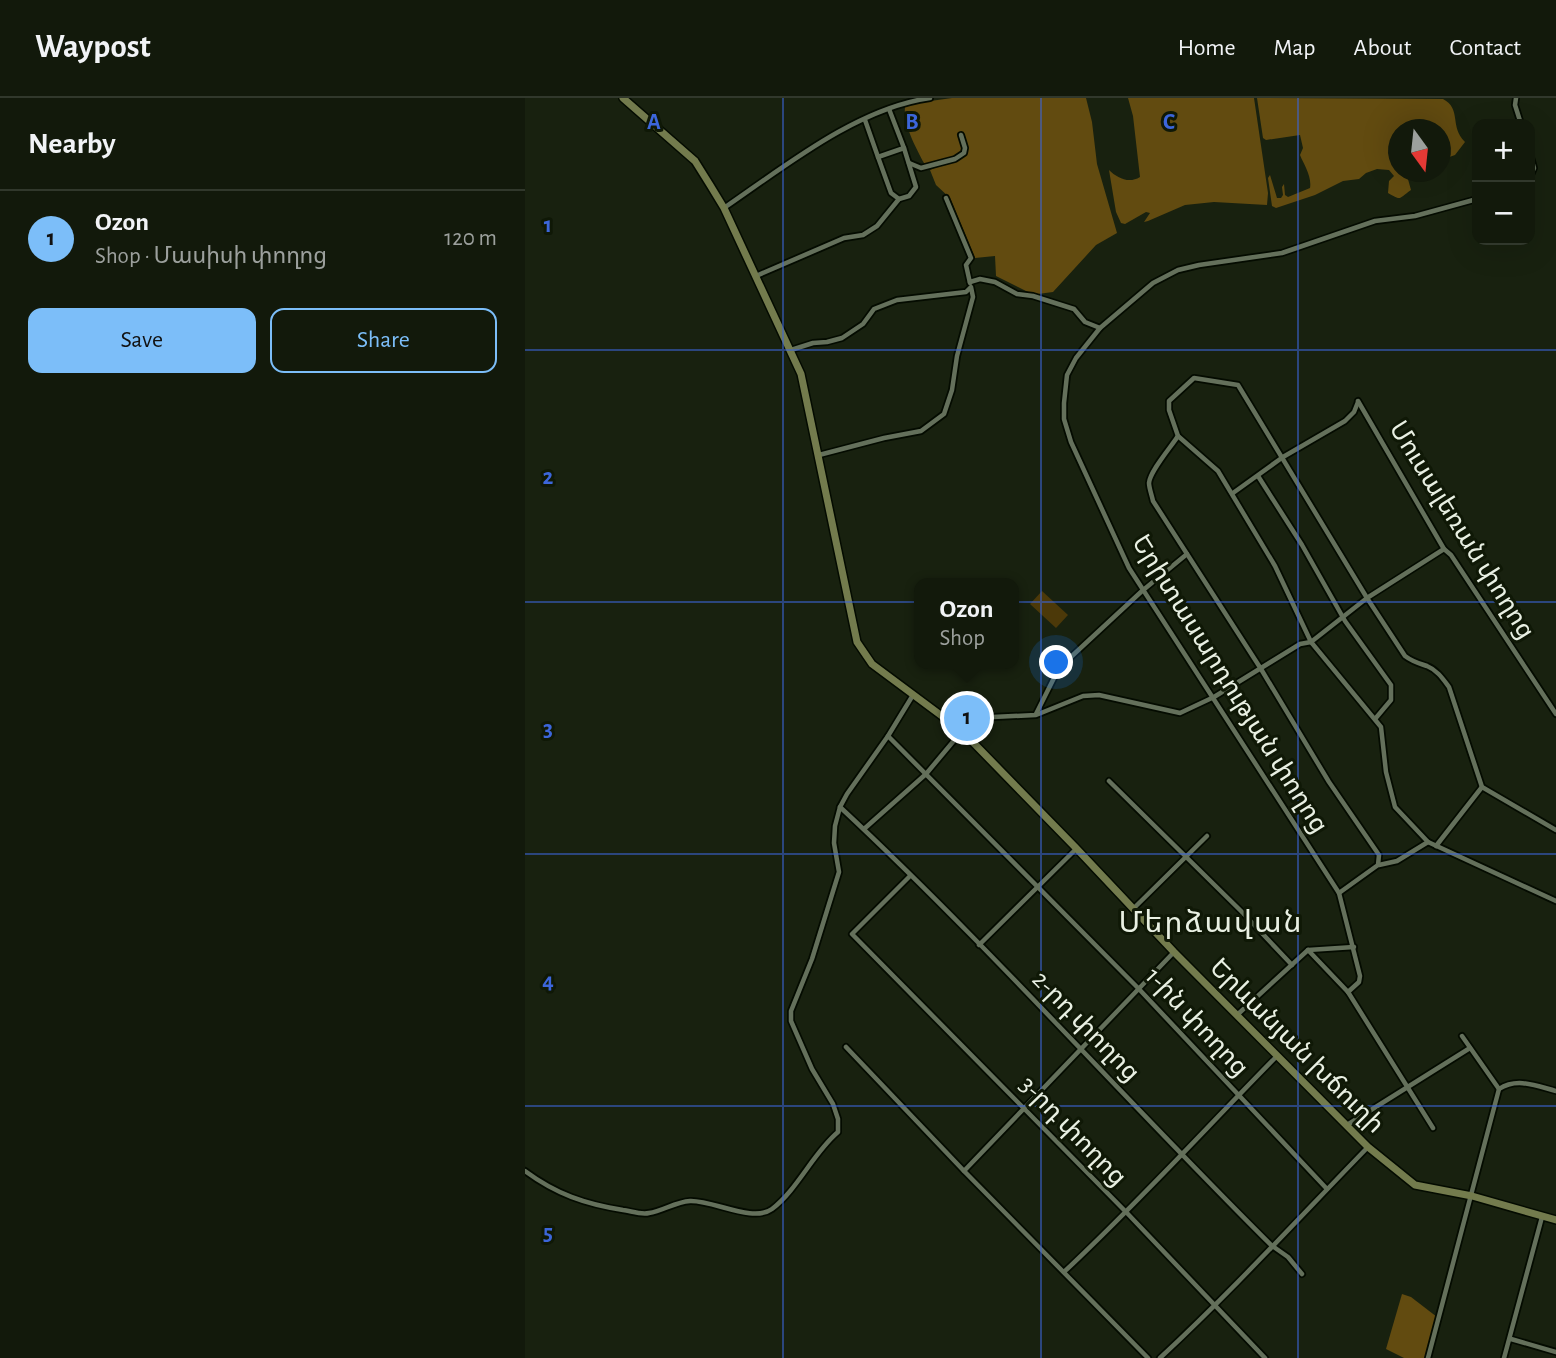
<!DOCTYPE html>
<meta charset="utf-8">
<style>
body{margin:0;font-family:"Alegreya Sans","Noto Sans Armenian",sans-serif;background:#1f2619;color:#f1f3f6}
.controls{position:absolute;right:21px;top:21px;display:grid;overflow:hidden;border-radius:14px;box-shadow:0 7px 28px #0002}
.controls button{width:63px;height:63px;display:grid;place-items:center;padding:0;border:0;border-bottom:2px solid #31382c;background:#12190b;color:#f1f3f6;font:35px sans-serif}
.compass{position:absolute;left:863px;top:21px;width:63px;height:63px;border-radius:50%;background:#12190b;box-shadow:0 7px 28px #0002;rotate:165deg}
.you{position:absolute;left:532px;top:565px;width:24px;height:24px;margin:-18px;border:5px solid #fff;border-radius:50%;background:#1a73e8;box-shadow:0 0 0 10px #1a73e833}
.badge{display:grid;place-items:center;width:46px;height:46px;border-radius:50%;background:#7cbef9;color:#111;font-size:23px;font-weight:700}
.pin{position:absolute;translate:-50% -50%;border:4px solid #fff;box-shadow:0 2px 7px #0006}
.popup{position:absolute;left:389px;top:480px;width:105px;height:91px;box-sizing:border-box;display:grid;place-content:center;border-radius:14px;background:#12190b;filter:drop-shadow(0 2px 5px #0005);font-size:23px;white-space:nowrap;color:#9ca09d}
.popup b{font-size:26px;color:#f1f3f6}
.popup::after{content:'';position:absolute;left:50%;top:100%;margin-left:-14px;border:14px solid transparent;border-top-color:#12190b}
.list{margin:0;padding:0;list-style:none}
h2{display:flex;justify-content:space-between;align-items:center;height:91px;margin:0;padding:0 28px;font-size:30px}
h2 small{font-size:23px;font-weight:400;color:#9ca09d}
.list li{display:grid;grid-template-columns:46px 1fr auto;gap:21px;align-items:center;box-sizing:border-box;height:98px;padding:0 28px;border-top:2px solid #31382c}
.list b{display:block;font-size:26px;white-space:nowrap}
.list p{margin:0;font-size:23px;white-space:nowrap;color:#9ca09d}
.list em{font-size:23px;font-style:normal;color:#9ca09d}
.actions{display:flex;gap:14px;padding:21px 28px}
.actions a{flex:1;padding:16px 0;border:2px solid #7cbef9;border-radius:14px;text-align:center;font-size:24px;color:#7cbef9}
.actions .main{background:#7cbef9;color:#111}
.map{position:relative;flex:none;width:1031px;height:1260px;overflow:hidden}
header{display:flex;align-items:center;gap:42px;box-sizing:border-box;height:98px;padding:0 35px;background:#12190b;border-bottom:2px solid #31382c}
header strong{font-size:33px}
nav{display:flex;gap:38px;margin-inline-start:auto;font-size:24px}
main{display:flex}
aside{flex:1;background:#12190b}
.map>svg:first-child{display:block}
</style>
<header>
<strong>Waypost</strong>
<nav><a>Home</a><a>Map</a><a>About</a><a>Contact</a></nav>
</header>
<main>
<aside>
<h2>Nearby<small></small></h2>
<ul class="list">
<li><span class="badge">1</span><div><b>Ozon</b><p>Shop · Մասիսի փողոց</p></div><em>120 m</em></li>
</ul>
<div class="actions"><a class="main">Save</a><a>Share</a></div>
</aside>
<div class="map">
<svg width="1031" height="1260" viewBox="0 0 1031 1260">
<rect width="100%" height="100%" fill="#18210f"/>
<polygon fill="#4c3909" points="517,493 543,517 531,530 505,506"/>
<g fill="#624b10">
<path d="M427,0H561L567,24L572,66L592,135L571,147L528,194L513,196L503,194L471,178L470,158L450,160L425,100L411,87L405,72L438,57V50C431,61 413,67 399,65C391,50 378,26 380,9L391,5Z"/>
<path d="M603,0H729L743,95L742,107L689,104L660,107L623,123L619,124L625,115L621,114L600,126L596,125L591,114L584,72C592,80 604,86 615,79L608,18Z"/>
<path d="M732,0L918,1C937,11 924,28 940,44L930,57L916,62V32H874L873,63L870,66L873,67L874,74H881L886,92C873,101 877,103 863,95L864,83L869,78L864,72L852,71L841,75L834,81L818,83L790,97L751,110L747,108L743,80L745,77L752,100H756L758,97L757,89L759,86L760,97L763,99L785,90C787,78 779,67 775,57L778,50L775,37L741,42L738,40Z"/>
<polygon points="877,1196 886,1199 912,1219 901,1260 879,1260 861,1251"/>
</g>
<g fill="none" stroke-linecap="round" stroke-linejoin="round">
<defs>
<g id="minor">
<polyline points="991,0 990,7 996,26"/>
<polyline points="340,22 353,59 379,50 364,11"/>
<polyline points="1005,56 1009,70 1005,79"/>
<polyline points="353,59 366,95 374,101 384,98 391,89 379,50"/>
<polyline points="384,65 396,70 430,61 439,55 440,50 436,37"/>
<polyline points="421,100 446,160 441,167 445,185"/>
<path d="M199,110C259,69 332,10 405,0"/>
<polyline points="231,178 319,140 338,137 352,128 374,101"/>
<polyline points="445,184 455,181 470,184 492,196 508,198 549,211 560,224 575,230"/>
<polyline points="266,252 288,245 302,244 317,240 338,226 349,211 372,202 441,194 446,189 448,199 432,258 427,292 419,316 396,333 359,340 294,357"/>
<polyline points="833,303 919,451 926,457 1031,616"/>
<polyline points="653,338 693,373 750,468 786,544 856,629 861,674 870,709 903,744 1031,803"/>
<polyline points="733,378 777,447 820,523 866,587 866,602 850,621"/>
<polyline points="708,395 758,359 820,323 829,314 833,304"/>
<polyline points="511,616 534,570 617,493 662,456"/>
<polyline points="363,638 613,890 802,1091"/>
<polyline points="584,683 716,813 767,867"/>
<path d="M315,709C465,849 601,1003 746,1147L763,1159L777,1176"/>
<polyline points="339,731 401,676 437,633 468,619 511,617 558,598 574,597 655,615 689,599 775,546 786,544 842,500 919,451"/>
<polyline points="911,748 957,689"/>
<polyline points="854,767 872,763 903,744"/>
<polyline points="385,778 327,836 602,1115 740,1260"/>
<path d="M814,795L853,767L854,757L804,684L736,571L628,403C627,398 624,390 624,385C625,373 646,349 653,338L644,312V303L669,280L713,287L842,500L880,558C888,564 893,565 902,568C912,572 918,581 924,589L957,689L1031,732"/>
<polyline points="609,810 682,738"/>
<polyline points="454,847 551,751"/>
<polyline points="783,852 823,894 908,1030"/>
<polyline points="823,894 834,884 835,878 814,795 604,470 546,344 539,321 539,305 542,277 551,260 575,230 628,185 653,172 674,167 757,155 850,123 890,118 952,101"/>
<polyline points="712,917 783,852 829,849"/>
<polyline points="321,949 439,1073 623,1260"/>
<path d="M974,991C992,979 1012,988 1031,993"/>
<polyline points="822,1027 945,950"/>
<path d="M0,1073C31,1096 60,1106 98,1112C106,1113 116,1117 124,1115C138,1113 150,1104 165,1103C188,1102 228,1125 247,1111C273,1091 288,1055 313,1034V1021L308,1006L287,971L266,923V913L287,861L314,774L309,745L310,728L315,709L322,696L363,638L388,597"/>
<polyline points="439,1073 649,854"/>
<path d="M539,1174C613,1105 681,1030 752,958"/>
<polyline points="986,1241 1031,1254"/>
<path d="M635,1260C707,1193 774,1120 843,1049"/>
<polyline points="903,1260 974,991 937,938"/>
<polyline points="979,1260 1017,1119"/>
</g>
<polyline id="secondary" points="98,0 170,63 185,87 199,110 276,276 332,544 347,566 437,633 551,750 649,854 843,1049 890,1087 947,1098 1031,1122"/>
</defs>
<use href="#minor" stroke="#040b00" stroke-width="8"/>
<use href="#secondary" stroke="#040b00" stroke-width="10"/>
<use href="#minor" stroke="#64705b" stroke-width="4.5"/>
<use href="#secondary" stroke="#737b4d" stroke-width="7"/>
</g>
<path fill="none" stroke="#3c66da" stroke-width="2" stroke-opacity="0.55" d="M258,0V1260M516,0V1260M773,0V1260M0,252H1031M0,504H1031M0,756H1031M0,1008H1031"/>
<g text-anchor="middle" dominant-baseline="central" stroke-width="6" stroke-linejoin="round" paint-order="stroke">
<g font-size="26" fill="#e9f0e3" stroke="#0f1806">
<text transform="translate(937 432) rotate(58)">Մուսալեռան փողոց</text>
<text transform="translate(705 586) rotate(58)">Երիտասարդության փողոց</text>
<text transform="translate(672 924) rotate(47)">1-ին փողոց</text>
<text transform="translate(561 928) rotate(46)">2-րդ փողոց</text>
<text transform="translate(772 948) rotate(45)">Երևանյան խճուղի</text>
<text transform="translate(548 1033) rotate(46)">3-րդ փողոց</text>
</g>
<g font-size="30" letter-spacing="2" fill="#e9f0e3" stroke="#0f1806">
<text x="686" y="825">Մերձավան</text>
</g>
</g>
<g font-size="23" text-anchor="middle" font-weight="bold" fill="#3c66da" stroke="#0f1806" stroke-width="6" stroke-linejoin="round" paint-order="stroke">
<text x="129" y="31">A</text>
<text x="387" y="31">B</text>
<text x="644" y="31">C</text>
<text x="23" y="134">1</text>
<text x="23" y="386">2</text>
<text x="23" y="638">3</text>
<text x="23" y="890">4</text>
<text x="23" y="1142">5</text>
</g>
</svg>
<div class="controls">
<button>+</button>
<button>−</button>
</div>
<svg class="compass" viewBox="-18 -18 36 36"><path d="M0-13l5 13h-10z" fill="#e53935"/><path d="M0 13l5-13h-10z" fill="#9ca09d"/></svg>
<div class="you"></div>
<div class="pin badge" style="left:442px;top:620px">1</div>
<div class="popup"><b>Ozon</b>Shop</div>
</div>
</main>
